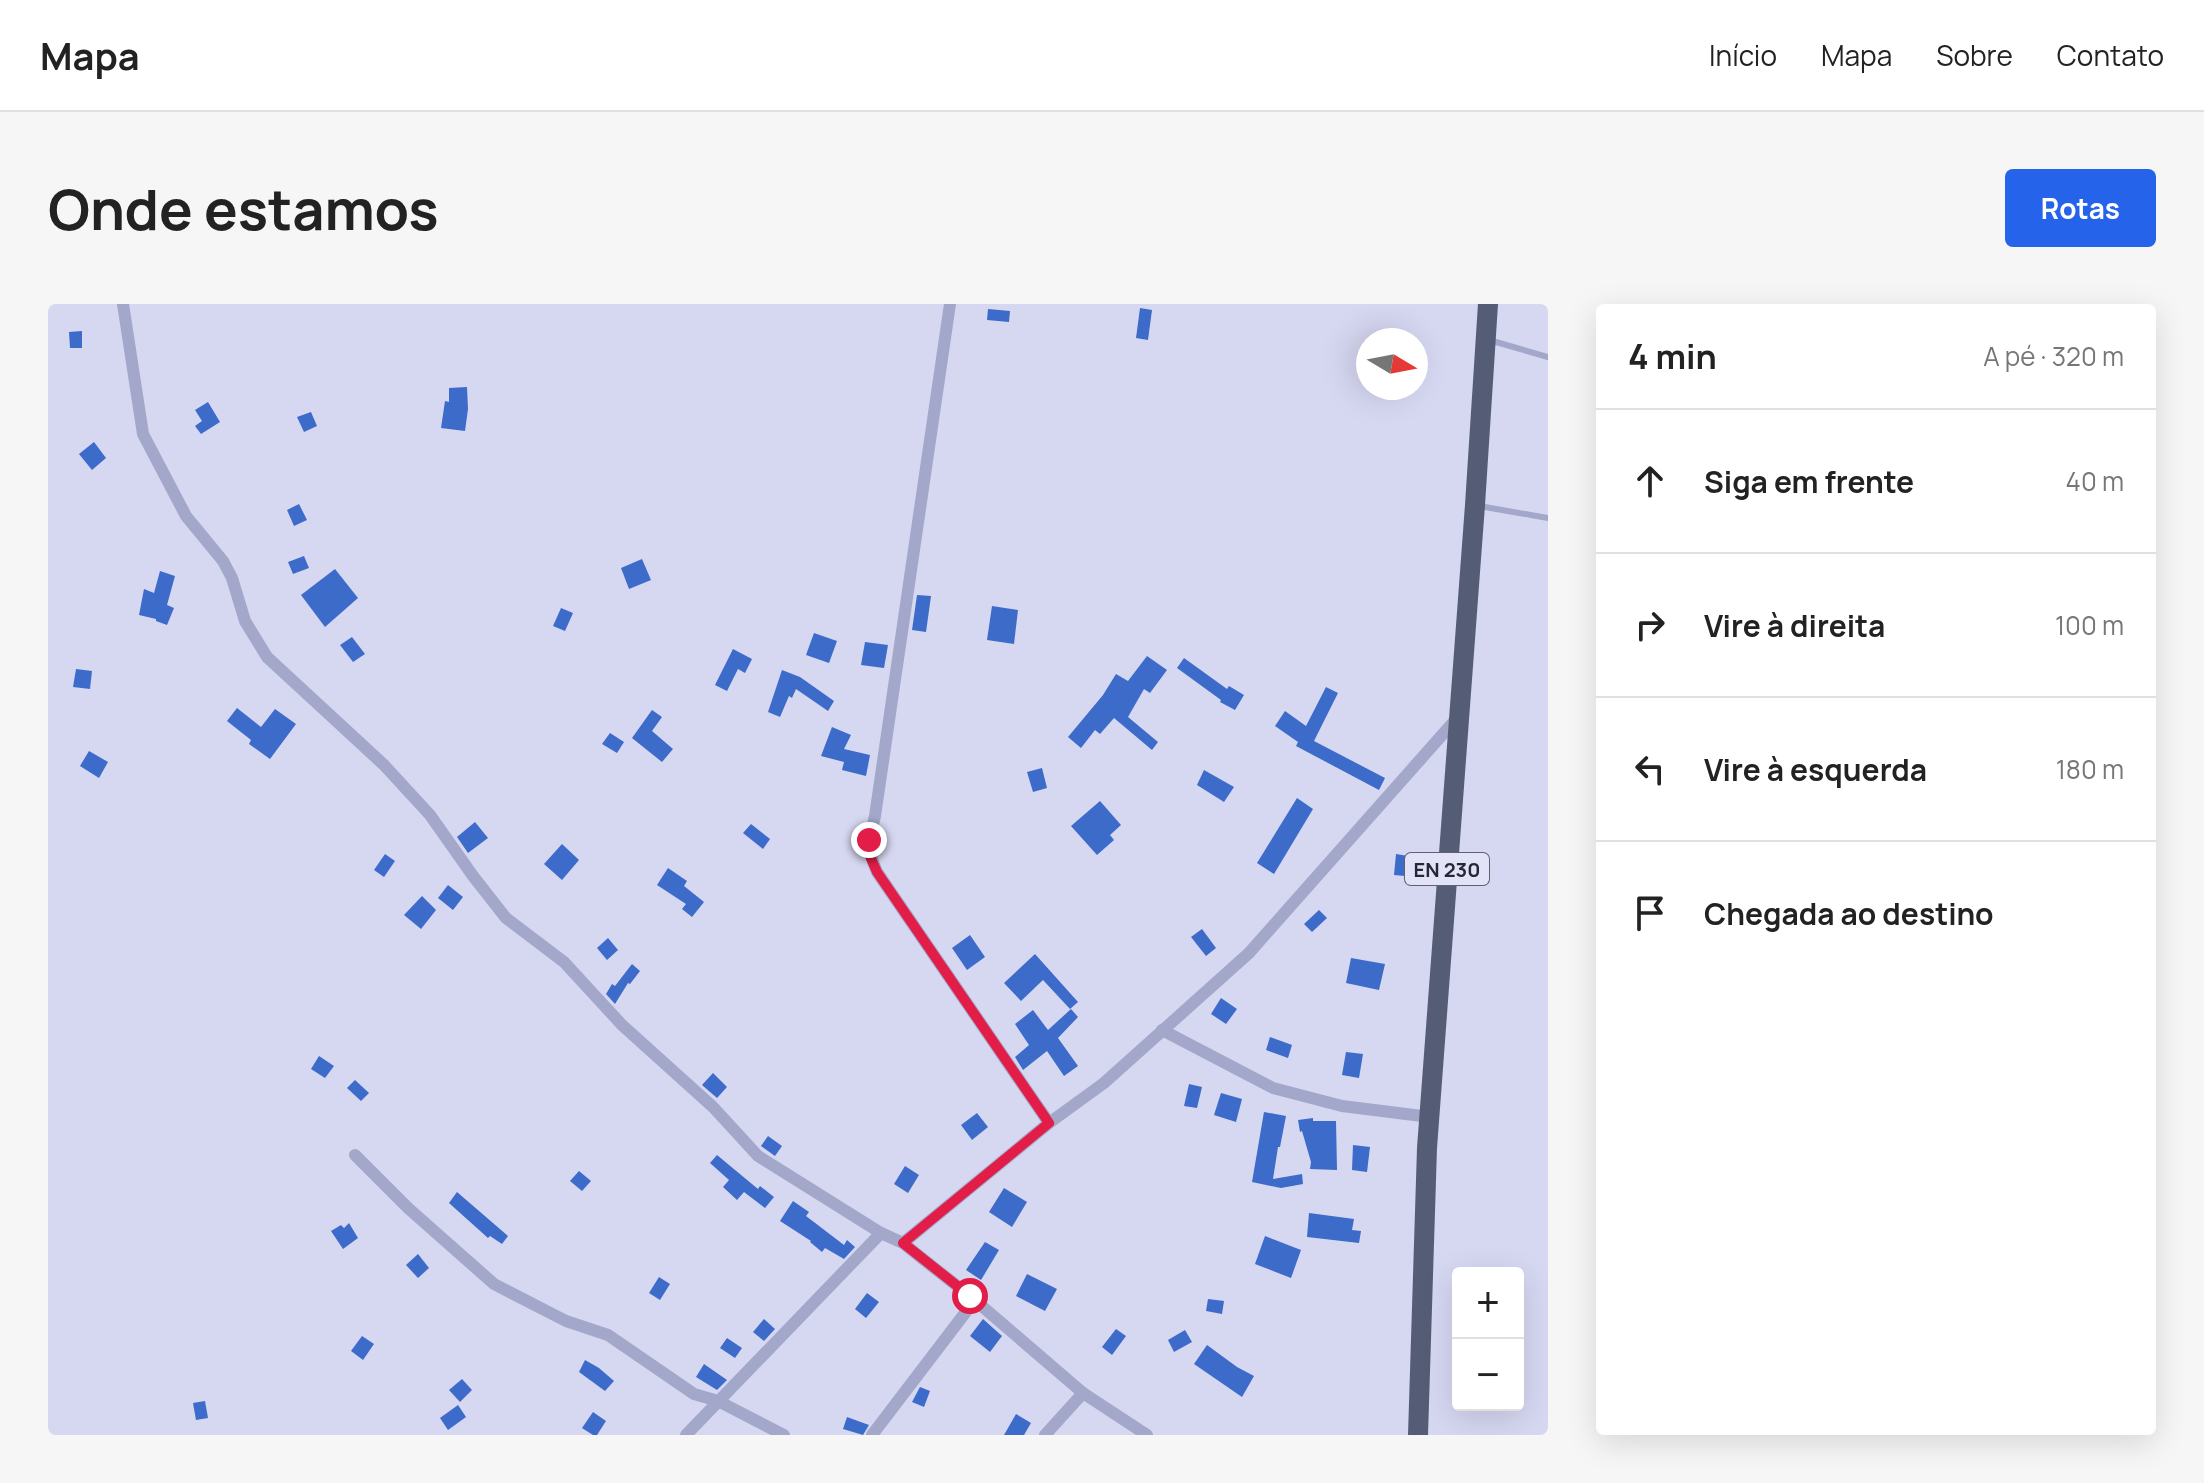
<!DOCTYPE html>
<html lang="pt">
<meta charset="utf-8">
<style>
body{margin:0;font-family:Manrope,sans-serif;background:#f6f6f6;color:#222}
.controls{position:absolute;right:24px;bottom:24px;display:grid;overflow:hidden;border-radius:8px;box-shadow:0 8px 32px #0002}
.controls button{width:72px;height:72px;display:grid;place-items:center;padding:0;border:0;border-bottom:2px solid #e0e0e0;background:#fff;color:#222;font:40px sans-serif}
.compass{position:absolute;left:1308px;top:24px;width:72px;height:72px;border-radius:50%;background:#fff;box-shadow:0 8px 32px #0002;rotate:100deg}
.stop{position:absolute;width:24px;height:24px;margin:-18px;border:6px solid #e11d48;border-radius:50%;background:#fff}
.stop.end{background:#e11d48;border-color:#fff;box-shadow:0 2px 8px #0008}
.list{margin:0;padding:0;list-style:none}
h2{display:flex;justify-content:space-between;align-items:center;height:104px;margin:0;padding:0 32px;font-size:34px}
h2 small{font-size:26px;font-weight:400;color:#767676}
.list li{display:grid;grid-template-columns:52px 1fr auto;gap:24px;align-items:center;box-sizing:border-box;height:144px;padding:0 32px;border-top:2px solid #e0e0e0}
.list b{display:block;font-size:30px;white-space:nowrap}
.list em{font-size:26px;font-style:normal;color:#767676}
.icon{flex:none;width:44px;height:44px;fill:none;stroke:currentColor;stroke-width:2;stroke-linecap:round;stroke-linejoin:round}
.map{position:relative;flex:none;width:1500px;height:1131px;overflow:hidden;border-radius:8px}
header{display:flex;align-items:center;gap:48px;box-sizing:border-box;height:112px;padding:0 40px;background:#fff;border-bottom:2px solid #e0e0e0}
header strong{font-size:38px}
nav{display:flex;gap:44px;margin-inline-start:auto;font-size:28px}
.intro{display:flex;align-items:center;justify-content:space-between;box-sizing:border-box;height:192px;padding:0 48px}
h1{margin:0;font-size:56px}
.button{padding:20px 36px;border-radius:8px;background:#2563eb;color:#fff;font-size:28px;font-weight:700}
main{display:flex;gap:48px;padding:0 48px}
aside{flex:1;background:#fff;border-radius:8px;box-shadow:0 8px 32px #0002}
.map>svg:first-child{display:block}
</style>
<header>
<strong>Mapa</strong>
<nav><a>Início</a><a>Mapa</a><a>Sobre</a><a>Contato</a></nav>
</header>
<div class="intro"><h1>Onde estamos</h1><a class="button">Rotas</a></div>
<main>
<div class="map">
<svg width="1500" height="1131" viewBox="0 0 1500 1131">
<rect width="100%" height="100%" fill="#d6d7f1"/>
<g fill="#3d6bc9">
<polygon points="1092,4 1104,6 1100,36 1088,34"/>
<polygon points="940,5 962,7 961,18 939,16"/>
<polygon points="34,27 34,44 22,44 21,28"/>
<polygon points="419,83 420,105 417,127 393,124 397,97 401,98 401,84"/>
<polygon points="160,98 172,118 153,130 147,122 154,117 147,106"/>
<polygon points="263,108 269,122 256,128 249,113"/>
<polygon points="46,138 58,154 44,166 31,150"/>
<polygon points="251,200 259,216 246,222 239,206"/>
<polygon points="256,252 261,264 245,270 240,258"/>
<polygon points="594,255 603,276 581,285 573,264"/>
<polygon points="287,265 310,294 277,323 253,291"/>
<polygon points="112,267 127,272 119,301 126,304 119,321 108,317 108,315 91,311 96,285 106,289"/>
<polygon points="869,291 883,292 878,328 864,326"/>
<polygon points="944,302 970,306 966,340 939,336"/>
<polygon points="513,304 525,309 517,327 505,322"/>
<polygon points="766,329 789,337 781,359 758,351"/>
<polygon points="304,333 317,350 305,358 292,341"/>
<polygon points="817,338 840,341 836,364 813,361"/>
<polygon points="685,345 704,355 697,369 690,365 679,387 667,381"/>
<polygon points="1099,352 1119,366 1102,389 1096,385 1080,413 1110,438 1104,446 1066,414 1052,430 1047,426 1033,444 1020,433 1055,391 1068,370 1080,377"/>
<polygon points="1136,354 1179,385 1181,382 1196,391 1187,406 1172,398 1173,396 1129,364"/>
<polygon points="28,365 44,367 42,385 25,383"/>
<polygon points="734,366 752,373 786,397 780,407 748,385 744,394 741,392 732,413 720,408"/>
<polygon points="1278,383 1290,389 1266,437 1337,474 1331,486 1248,442 1250,438 1227,422 1237,407 1258,422"/>
<polygon points="189,404 213,423 227,405 248,420 222,455 201,440 203,436 179,417"/>
<polygon points="604,406 614,413 604,427 625,445 614,458 584,434"/>
<polygon points="784,423 803,431 796,445 822,451 818,472 794,466 796,458 773,452"/>
<polygon points="562,429 576,438 569,449 554,440"/>
<polygon points="41,447 60,458 51,474 32,462"/>
<polygon points="994,464 999,484 985,488 979,468"/>
<polygon points="1156,466 1186,483 1176,498 1149,481"/>
<polygon points="1249,494 1265,505 1226,570 1209,559"/>
<polygon points="1052,497 1073,521 1062,531 1066,536 1049,551 1023,522"/>
<polygon points="427,518 440,534 420,549 409,533"/>
<polygon points="703,520 722,535 715,545 695,529"/>
<polygon points="514,540 531,556 514,576 496,560"/>
<polygon points="337,550 347,557 336,573 326,566"/>
<polygon points="1348,550 1360,552 1357,572 1346,571"/>
<polygon points="620,564 639,577 636,582 656,598 644,613 634,605 638,600 609,581"/>
<polygon points="400,581 415,593 405,606 390,594"/>
<polygon points="374,592 388,606 373,625 356,611"/>
<polygon points="1271,606 1279,614 1264,628 1256,620"/>
<polygon points="1154,625 1168,644 1158,652 1143,633"/>
<polygon points="922,631 937,653 919,666 904,644"/>
<polygon points="560,634 570,646 559,656 549,644"/>
<polygon points="987,650 1030,698 1022,705 995,676 973,697 956,679"/>
<polygon points="1303,654 1337,660 1331,686 1298,679"/>
<polygon points="584,660 592,667 582,680 580,679 567,700 558,690 564,680 567,682"/>
<polygon points="1173,694 1189,705 1178,720 1163,710"/>
<polygon points="1023,705 1030,713 1010,734 1030,762 1016,772 999,747 975,766 967,753 981,741 967,720 985,706 1000,726"/>
<polygon points="1222,733 1244,741 1240,754 1218,746"/>
<polygon points="1298,748 1315,750 1311,774 1294,771"/>
<polygon points="271,752 286,762 277,774 263,765"/>
<polygon points="665,769 679,783 669,794 654,781"/>
<polygon points="307,776 321,789 313,797 299,784"/>
<polygon points="1141,780 1154,783 1149,804 1136,802"/>
<polygon points="1173,789 1194,795 1188,818 1166,811"/>
<polygon points="1216,808 1238,812 1232,843 1230,843 1225,875 1254,870 1255,880 1233,884 1204,878"/>
<polygon points="929,809 940,823 924,836 913,821"/>
<polygon points="1265,814 1265,817 1288,817 1289,866 1262,865 1263,858 1254,827 1252,828 1250,816"/>
<polygon points="720,832 734,842 727,852 713,842"/>
<polygon points="1305,841 1322,843 1319,868 1304,866"/>
<polygon points="669,851 710,885 712,882 726,893 717,904 696,888 689,896 675,883 681,876 662,859"/>
<polygon points="857,862 871,871 860,889 846,880"/>
<polygon points="531,867 543,877 534,887 522,877"/>
<polygon points="956,884 979,898 964,923 941,908"/>
<polygon points="409,888 460,932 454,940 442,932 440,934 401,899"/>
<polygon points="745,897 761,908 758,912 796,941 799,936 807,943 796,955 777,944 774,948 762,938 763,937 732,917"/>
<polygon points="1261,909 1306,915 1304,926 1313,927 1311,939 1259,933"/>
<polygon points="301,919 310,934 295,945 283,927 293,921 296,924"/>
<polygon points="1217,932 1253,946 1243,974 1207,960"/>
<polygon points="937,938 951,946 933,976 918,966"/>
<polygon points="370,950 381,964 370,974 358,961"/>
<polygon points="979,970 1009,985 997,1007 968,992"/>
<polygon points="611,973 622,980 612,996 601,989"/>
<polygon points="819,989 831,998 818,1014 807,1005"/>
<polygon points="1160,995 1176,997 1174,1010 1158,1007"/>
<polygon points="716,1015 727,1025 716,1037 705,1028"/>
<polygon points="935,1015 954,1032 942,1048 922,1032"/>
<polygon points="1068,1025 1078,1032 1064,1051 1054,1043"/>
<polygon points="1137,1026 1144,1038 1126,1048 1120,1036"/>
<polygon points="314,1032 326,1040 315,1056 303,1047"/>
<polygon points="679,1034 694,1044 687,1054 672,1044"/>
<polygon points="1159,1041 1189,1063 1206,1072 1194,1093 1146,1060"/>
<polygon points="537,1056 551,1064 566,1077 557,1087 531,1068"/>
<polygon points="656,1060 679,1076 669,1086 648,1073"/>
<polygon points="414,1075 424,1086 412,1098 401,1086"/>
<polygon points="872,1083 882,1087 876,1103 864,1098"/>
<polygon points="157,1097 160,1114 148,1116 145,1099"/>
<polygon points="410,1101 418,1113 400,1126 392,1114"/>
<polygon points="545,1108 558,1117 549,1131 545,1131 534,1124"/>
<polygon points="968,1110 983,1119 976,1131 956,1131"/>
<polygon points="799,1113 821,1121 815,1131 795,1125"/>
</g>
<g fill="none" stroke-linecap="round" stroke-linejoin="round">
<g stroke="#a3a7c9" stroke-width="6">
<polyline points="1441,36 1500,53"/>
<polyline points="1431,202 1500,214"/>
</g>
<g stroke="#a3a7c9" stroke-width="12">
<polyline points="75,0 95,130 138,212 175,257 184,274 197,317 219,353 336,461 382,511 425,572 458,614 516,658 574,721 665,803 710,852 833,929 855,939 880,959 922,992 1035,1089 1099,1131"/>
<path d="M902,0L827,512C821,536 819,545 829,568L1001,819"/>
<polyline points="1114,726 1225,784 1294,802 1382,813"/>
<polyline points="307,851 360,904 446,980 518,1017 560,1031 646,1090 670,1097 736,1131"/>
<polyline points="855,939 1001,819 1056,779 1201,649 1410,413"/>
<polyline points="638,1131 833,929"/>
<polyline points="824,1131 927,996"/>
<polyline points="997,1131 1035,1089"/>
</g>
<polyline stroke="#555d76" stroke-width="20" points="1370,1131 1379,844 1427,201 1440,0"/>
</g>
<g fill="none" stroke-linecap="round" stroke-linejoin="round">
<polyline stroke="#e11d48" stroke-width="10" points="821,536 821,550 829,568 1001,819 855,939 922,992"/>
</g>
<g text-anchor="middle" dominant-baseline="central" stroke-width="8" stroke-linejoin="round" paint-order="stroke">
<rect fill="#e2e3f9" stroke="#5e616f" stroke-width="2" x="1357" y="549" width="84" height="32" rx="6"/>
<g font-size="20" font-weight="bold" fill="#252934">
<text x="1399" y="565">EN 230</text>
</g>
</g>
</svg>
<div class="controls">
<button>+</button>
<button>−</button>
</div>
<svg class="compass" viewBox="-18 -18 36 36"><path d="M0-13l5 13h-10z" fill="#e53935"/><path d="M0 13l5-13h-10z" fill="#767676"/></svg>
<div class="stop" style="left:922px;top:992px"></div>
<div class="stop end" style="left:821px;top:536px"></div>
</div>
<aside>
<h2>4 min<small>A pé · 320 m</small></h2>
<ul class="list">
<li><svg class="icon" aria-label="ahead" viewBox="0 0 24 24"><path d="M12 20V5M6 11l6-6 6 6"/></svg><div><b>Siga em frente</b></div><em>40 m</em></li>
<li><svg class="icon" aria-label="right" viewBox="0 0 24 24"><path d="M7 20v-9h11M14 6l5 5-5 5"/></svg><div><b>Vire à direita</b></div><em>100 m</em></li>
<li><svg class="icon" aria-label="left" viewBox="0 0 24 24"><path d="M17 20v-9H6M10 6l-5 5 5 5"/></svg><div><b>Vire à esquerda</b></div><em>180 m</em></li>
<li><svg class="icon" aria-label="arrive" viewBox="0 0 24 24"><path d="M6 21V4h12l-3 4 3 4H6"/></svg><div><b>Chegada ao destino</b></div></li>
</ul>
</aside>
</main>
